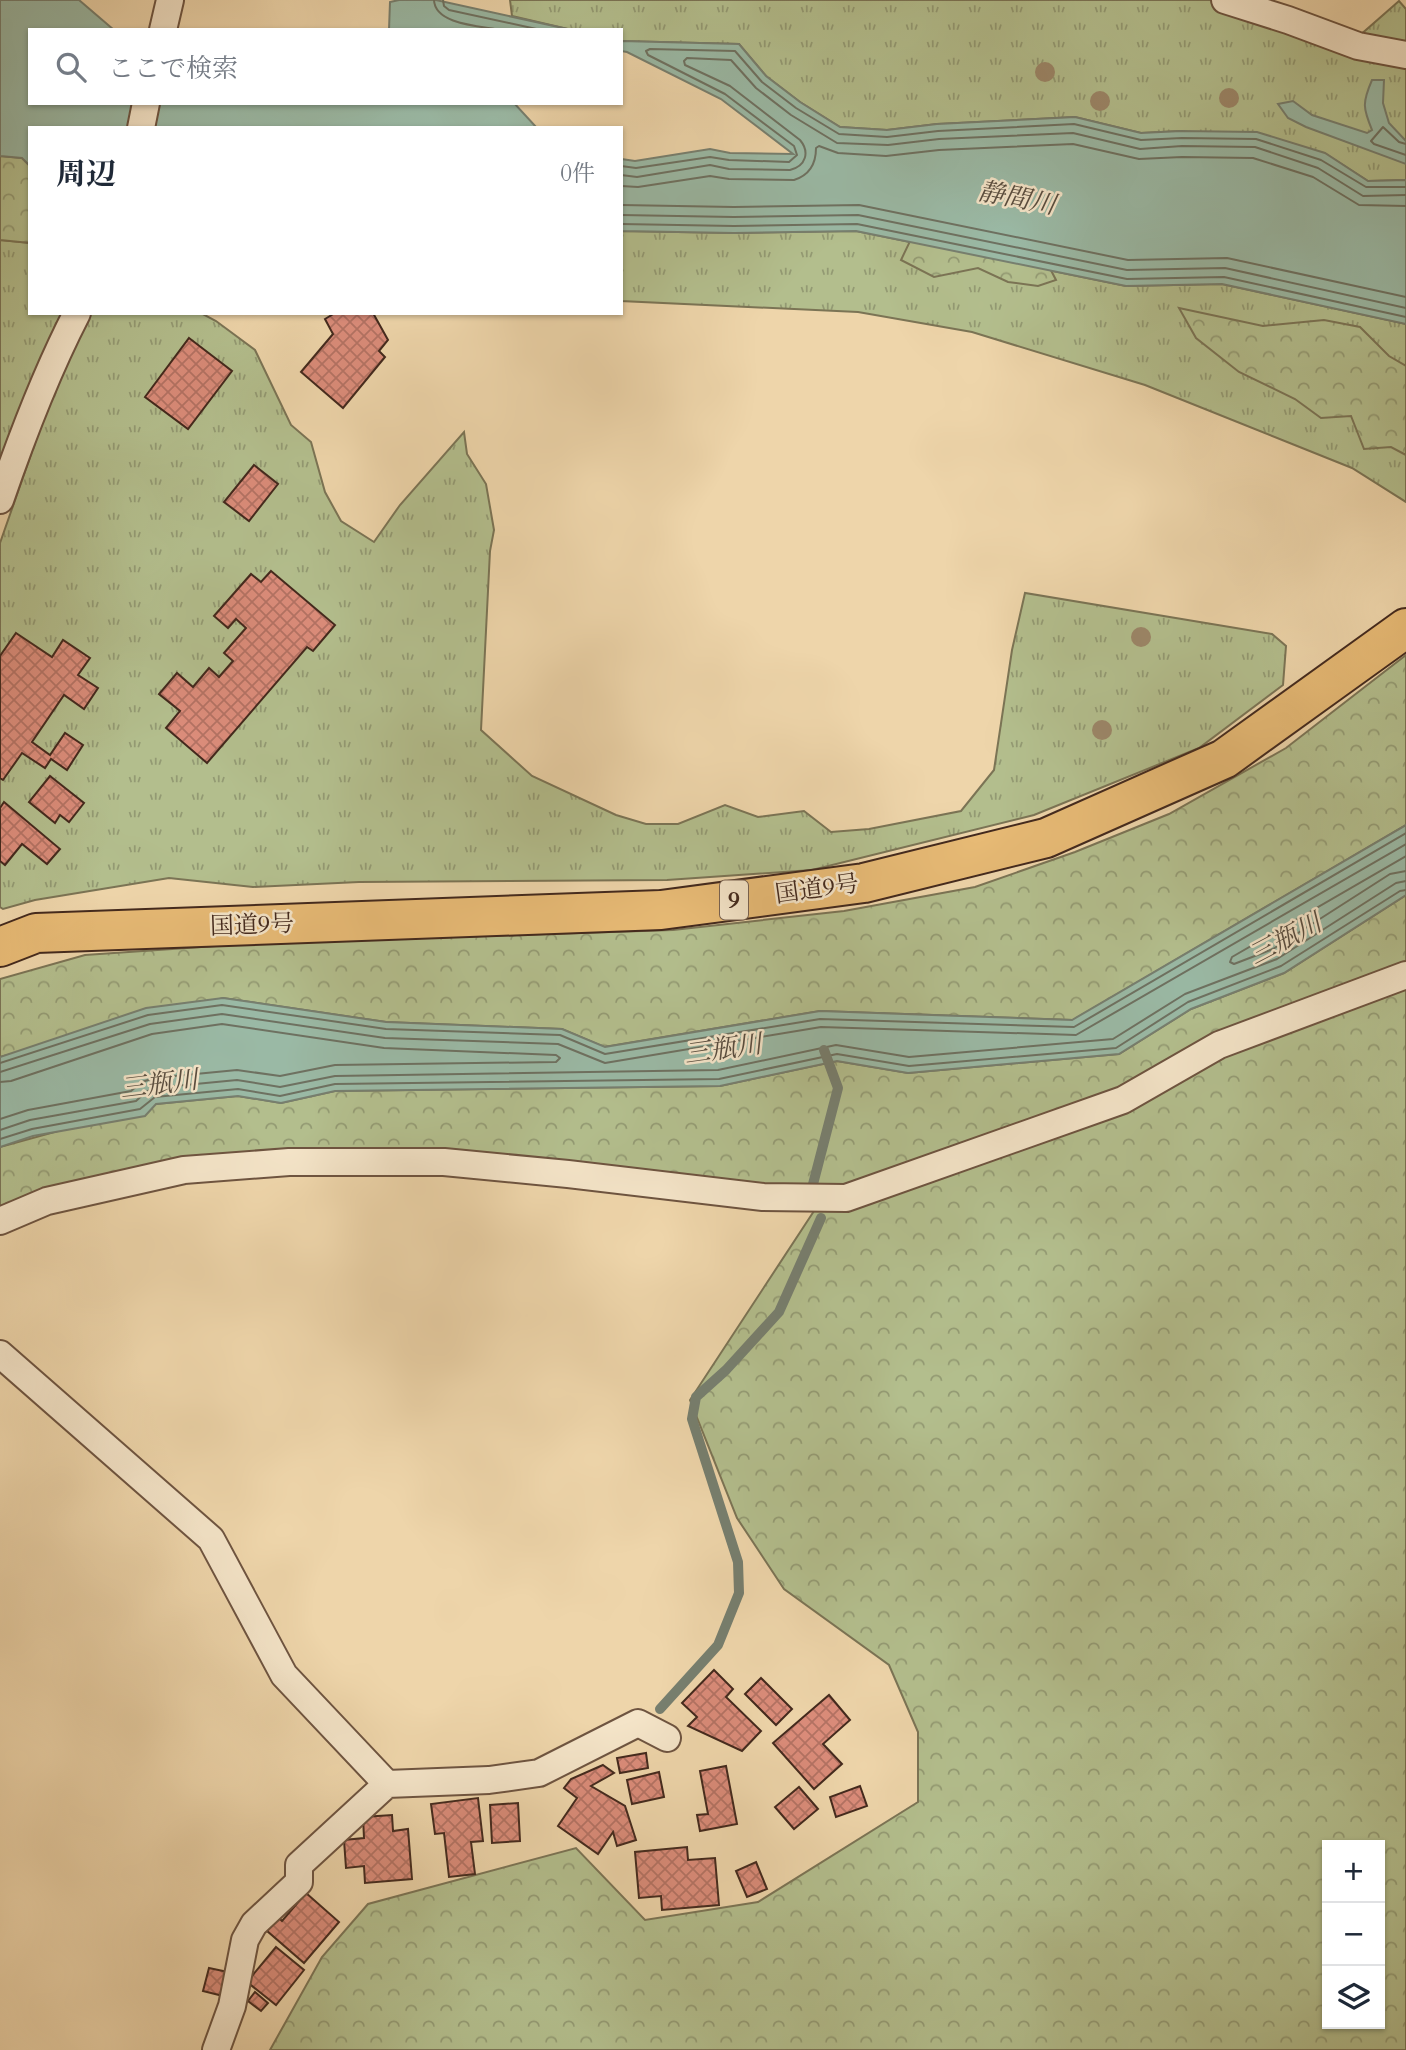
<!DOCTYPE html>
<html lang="ja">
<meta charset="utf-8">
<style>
body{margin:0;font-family:Cardo,"Noto Serif JP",serif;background:#f6f6f7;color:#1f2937}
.controls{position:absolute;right:21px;bottom:21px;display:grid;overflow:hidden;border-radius:0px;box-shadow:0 2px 5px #0004}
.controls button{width:63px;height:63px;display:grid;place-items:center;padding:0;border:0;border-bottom:2px solid #e0e1e3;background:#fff;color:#1f2937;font:35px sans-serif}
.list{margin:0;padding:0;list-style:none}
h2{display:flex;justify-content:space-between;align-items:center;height:91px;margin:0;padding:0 28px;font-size:30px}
h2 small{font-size:23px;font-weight:400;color:#747a83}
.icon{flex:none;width:38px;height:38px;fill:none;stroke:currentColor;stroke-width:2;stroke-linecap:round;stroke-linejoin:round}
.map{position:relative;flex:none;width:1406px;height:2050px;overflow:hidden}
.search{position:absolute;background:#fff;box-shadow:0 2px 5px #0004;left:28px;top:28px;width:595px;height:77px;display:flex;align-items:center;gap:18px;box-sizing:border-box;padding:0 24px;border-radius:0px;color:#747a83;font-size:26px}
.panel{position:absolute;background:#fff;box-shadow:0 2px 5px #0004;left:28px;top:126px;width:595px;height:189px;border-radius:0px}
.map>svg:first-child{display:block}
</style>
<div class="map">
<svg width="1406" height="2050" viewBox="0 0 1406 2050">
<defs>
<pattern id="grass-tufts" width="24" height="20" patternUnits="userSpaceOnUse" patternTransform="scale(1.75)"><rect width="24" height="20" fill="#b3be8d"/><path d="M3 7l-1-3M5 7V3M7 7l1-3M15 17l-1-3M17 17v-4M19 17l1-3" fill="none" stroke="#939a73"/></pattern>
<pattern id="forest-crowns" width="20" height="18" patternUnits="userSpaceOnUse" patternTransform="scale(1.75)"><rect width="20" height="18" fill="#b3be8d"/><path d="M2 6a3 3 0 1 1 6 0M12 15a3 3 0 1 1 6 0" fill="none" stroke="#939a73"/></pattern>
<pattern id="building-cross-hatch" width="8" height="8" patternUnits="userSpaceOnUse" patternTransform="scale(1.75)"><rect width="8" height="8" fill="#db8c7a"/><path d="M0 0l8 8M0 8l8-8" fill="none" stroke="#b37263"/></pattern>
</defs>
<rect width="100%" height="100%" fill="#eed5aa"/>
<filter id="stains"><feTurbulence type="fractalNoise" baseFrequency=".00286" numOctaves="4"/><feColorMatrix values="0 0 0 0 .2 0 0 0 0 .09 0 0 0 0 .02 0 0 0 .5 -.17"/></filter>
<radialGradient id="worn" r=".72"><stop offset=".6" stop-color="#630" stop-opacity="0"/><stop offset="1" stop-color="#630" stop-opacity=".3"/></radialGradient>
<g fill="url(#grass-tufts)" stroke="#7b7455" stroke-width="2">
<polygon points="510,0 1251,0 1359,36 1399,1 1406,9 1406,180 1368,181 1324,153 1181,131 1141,133 1075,117 937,124 887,130 840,127 800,102 766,76 739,44 621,41 621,30 572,30 512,16"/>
<polygon points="621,231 734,233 856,231 1126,286 1222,284 1406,324 1406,502 1352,468 1145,385 972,332 858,312 621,301"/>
<polygon points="0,240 30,243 30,313 70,313 0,483"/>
<polygon points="92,313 201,313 216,321 255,350 291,425 311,442 325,492 341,521 374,542 400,505 464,432 467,454 486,484 494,530 490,551 481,730 532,776 616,815 646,824 678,824 725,805 758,817 804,811 831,832 869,829 961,811 994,770 1012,650 1025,593 1272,634 1286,646 1283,685 1199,748 1034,815 812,870 667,880 359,882 253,887 169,878 35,900 3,909 0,907 0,543 62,366 89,315"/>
</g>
<g fill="url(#forest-crowns)" stroke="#7b7455" stroke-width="2" fill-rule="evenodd">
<polygon points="0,156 22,158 30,166 30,243 0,240"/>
<polygon points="912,237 1043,255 1056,280 1038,286 1008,282 978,268 934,277 901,260"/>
<polygon points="1179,308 1263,326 1324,320 1360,327 1389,356 1406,366 1406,455 1391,447 1364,449 1351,416 1321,418 1295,399 1239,372 1196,338"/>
<polygon points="1406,655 1406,825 1073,1020 820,1011 604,1047 562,1029 386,1022 223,998 0,1057 0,979 85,955 260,943 673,930 844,911 975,887 1075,852 1169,814 1286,748"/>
<path d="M1406,895V2050H270L322,1957L368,1904L576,1848L645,1920L758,1902L918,1802V1732L889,1665L784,1589L737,1518L690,1400L814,1211L502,1157L336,1155L0,1215V1147L156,1104L238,1096L281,1103L335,1091L720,1086L837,1061L908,1073L1119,1054L1191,1009L1284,973ZM1327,1845H1380V2024H1327Z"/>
</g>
<g fill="#9ab9a5" stroke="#777f6f" stroke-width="2">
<polygon points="0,0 79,0 114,30 30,30 30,103 514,103 537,128 30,128 30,166 22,158 0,156"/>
<polygon points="399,0 436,0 572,30 389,30 390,2"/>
<polygon points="621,41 739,44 766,76 800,102 840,127 887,130 937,124 1075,117 1141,133 1181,131 1257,132 1325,153 1368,181 1406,180 1406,324 1222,284 1126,286 856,231 734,233 621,231 621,159 635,161 710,149 730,153 793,154 721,99 627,52 621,51"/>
<path d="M1372,80H1384L1383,103L1389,123L1406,141V164L1306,127L1288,118L1278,104L1293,101L1312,115L1367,133L1372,130C1363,108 1362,103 1372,80Z"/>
<polygon points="1406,825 1406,895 1284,973 1191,1009 1119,1054 908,1073 837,1061 720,1086 335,1091 281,1103 238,1096 156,1104 145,1116 33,1136 0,1147 0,1057 146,1008 223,998 386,1022 562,1029 605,1047 820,1011 1072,1020"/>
</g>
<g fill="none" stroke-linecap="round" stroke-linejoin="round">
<g stroke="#6e7161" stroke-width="2">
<path d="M434,0C435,25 481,26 501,30"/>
<polyline points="443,0 444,6 449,10 541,30"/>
<polyline points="1406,144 1399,142 1383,127 1371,141 1374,144 1406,155"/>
<polyline points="621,166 636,168 710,157 729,160 789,162 797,155 794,146 725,94 648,55 646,51 650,49 735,51 762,82 796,108 839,134 887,137 938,131 1074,124 1141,140 1182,138 1256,139 1321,160 1366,187 1406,187"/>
<path d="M621,175L637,177L710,165L729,169L790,170C806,166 810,152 800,140L730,86L685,65L684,61L687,58L731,60L756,88L791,115L837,143L888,145L939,139L1073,133L1140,149L1182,146L1255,147L1318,168L1363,196L1406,195"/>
<path d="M621,186L638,187L710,176L729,179L794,180C810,175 816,164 816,148L819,146L838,153L886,156L939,150L1073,144L1139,159L1182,157L1253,158L1313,177L1359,205L1406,206"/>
<polyline points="621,205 734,207 859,205 1128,260 1227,258 1406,297"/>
<polyline points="621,215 734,217 858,215 1127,270 1225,268 1406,308"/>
<polyline points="621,224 734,226 857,224 1127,279 1224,277 1406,317"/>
<polyline points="1406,856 1232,957 1230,962 1234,964 1273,949 1390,874 1406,871"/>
<polyline points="0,1063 148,1015 222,1005 386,1029 560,1035 605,1054 820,1019 1074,1027 1406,833"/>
<polyline points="0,1072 150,1024 222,1014 385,1038 558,1044 605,1063 821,1027 1076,1035 1406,844"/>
<polyline points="0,1082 11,1081 152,1034 222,1024 384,1048 556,1055 560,1058 556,1062 335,1065 280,1076 237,1070 154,1078 142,1082 131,1091 28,1110 0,1119"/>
<polyline points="0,1130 30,1120 136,1101 146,1092 154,1088 237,1080 280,1087 335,1076 718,1070 836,1045 909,1057 1113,1039 1185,994 1277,959 1396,883 1406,881"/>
<polyline points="0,1139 32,1129 140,1109 155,1097 238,1089 280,1096 335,1084 719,1079 837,1054 909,1066 1116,1048 1188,1002 1281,966 1400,891 1406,890"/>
</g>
<g stroke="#777f6f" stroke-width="10">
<polyline points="812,1188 838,1088 824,1050"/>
<polyline points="660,1709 718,1645 739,1593 738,1562 692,1419 696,1397 726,1370 779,1312 821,1218"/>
</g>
</g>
<g fill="url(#building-cross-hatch)" stroke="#43291d" stroke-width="2">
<polygon points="335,313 373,313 388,340 379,351 385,357 343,408 301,372 333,334 325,319"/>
<polygon points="189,338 232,371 188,429 145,397"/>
<polygon points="254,465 278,484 249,521 224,502"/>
<polygon points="271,571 335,625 313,651 307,647 207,763 166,728 180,711 159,694 177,673 193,687 209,668 219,677 233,661 224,653 246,628 236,619 228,628 214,616 251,574 261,582"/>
<polygon points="16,633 52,657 63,640 90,658 78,675 98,688 84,709 64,695 32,742 50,755 65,733 83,745 67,770 51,759 45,768 22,753 3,780 0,778 0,656"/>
<polygon points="50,776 84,803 69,822 60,815 55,823 29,802"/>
<polygon points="4,802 60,849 47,864 22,844 5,865 0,861 0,808"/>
<polygon points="714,1670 733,1689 726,1697 761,1731 742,1751 688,1726 697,1717 682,1703"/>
<polygon points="761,1678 792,1709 776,1725 745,1694"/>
<polygon points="829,1695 850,1720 823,1744 842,1764 814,1789 773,1743"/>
<polygon points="646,1753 648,1768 620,1773 617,1758"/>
<polygon points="603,1765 614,1773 591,1786 625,1806 636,1840 617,1846 613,1832 598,1854 558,1826 577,1798 564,1788 571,1779"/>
<polygon points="726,1766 737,1824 700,1831 697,1815 708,1814 700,1771"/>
<polygon points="659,1772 664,1797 632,1804 627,1780"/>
<polygon points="860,1786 867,1806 836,1817 830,1797"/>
<polygon points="799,1787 818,1809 794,1829 775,1807"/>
<polygon points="478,1798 483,1841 471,1842 475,1874 449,1877 444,1833 435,1834 431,1804"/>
<polygon points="518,1803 520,1841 492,1843 490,1805"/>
<polygon points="392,1815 393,1831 408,1829 412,1879 365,1883 364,1866 346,1868 344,1840 364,1838 363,1817"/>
<polygon points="687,1847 688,1860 715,1858 719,1905 662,1910 661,1896 639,1898 635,1852"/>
<polygon points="756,1862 767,1889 747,1897 736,1871"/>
<polygon points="306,1893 339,1922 304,1963 266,1930 277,1916 282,1921"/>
<polygon points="276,1947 304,1970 276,2005 247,1982"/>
<polygon points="209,1968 228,1972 223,1996 203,1991"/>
<polygon points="255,1992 268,2003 261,2011 248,2001"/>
</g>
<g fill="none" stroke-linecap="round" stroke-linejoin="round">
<defs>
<g id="street">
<polyline points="1225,0 1288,20 1358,46 1406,55"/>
<polyline points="163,30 170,0"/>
<polyline points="141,128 146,103"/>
<path d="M0,500C22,436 46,373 77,313"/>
<polyline points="0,1221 47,1201 184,1170 289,1162 444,1162 568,1174 763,1197 846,1198 1123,1100 1219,1045 1406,975"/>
<polyline points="0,1354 211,1539 284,1675 387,1784"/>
<polyline points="216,2050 232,2006 245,1940 254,1924 299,1882 299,1865 387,1784 489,1780 539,1773 638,1723 667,1738"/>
</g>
<polyline id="highway" points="0,947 36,933 661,910 864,883 1046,838 1224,759 1406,628"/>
</defs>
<use href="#street" stroke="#6e5440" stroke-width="30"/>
<use href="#highway" stroke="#43291d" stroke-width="42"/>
<use href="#street" stroke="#f4e4c8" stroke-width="26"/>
<use href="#highway" stroke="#e7ba75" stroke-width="38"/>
</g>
<g fill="#9c8769">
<circle cx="1045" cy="72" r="10"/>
<circle cx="1229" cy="98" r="10"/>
<circle cx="1100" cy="101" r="10"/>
<circle cx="1141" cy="637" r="10"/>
<circle cx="1102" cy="730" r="10"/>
</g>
<g text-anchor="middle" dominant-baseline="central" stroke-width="5" stroke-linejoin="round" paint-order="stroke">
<rect fill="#f4e4c8" stroke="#786150" stroke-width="2" x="720" y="880.5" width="28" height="39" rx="5"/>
<g font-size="23" font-weight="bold" fill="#43291d">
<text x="734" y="900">9</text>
</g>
<g font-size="24" fill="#43291d" stroke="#f4e4c8">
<text transform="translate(817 889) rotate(-8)">国道9号</text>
<text transform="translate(252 925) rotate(-2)">国道9号</text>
</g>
<g font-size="26" font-style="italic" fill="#594d3f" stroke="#f4e4c8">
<text transform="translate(1017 198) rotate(11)">静間川</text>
<text transform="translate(1285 939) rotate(-28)">三瓶川</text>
<text transform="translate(723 1049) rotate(-8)">三瓶川</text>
<text transform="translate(159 1084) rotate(-7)">三瓶川</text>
</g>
</g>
<rect width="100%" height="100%" filter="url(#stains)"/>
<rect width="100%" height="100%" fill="url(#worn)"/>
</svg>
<div class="controls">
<button>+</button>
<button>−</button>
<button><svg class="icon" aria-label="layers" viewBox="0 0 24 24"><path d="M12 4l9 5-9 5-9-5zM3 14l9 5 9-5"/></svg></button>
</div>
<div class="search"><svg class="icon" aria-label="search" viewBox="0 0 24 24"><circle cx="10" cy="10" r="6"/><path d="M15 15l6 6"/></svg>ここで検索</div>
<section class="panel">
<h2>周辺<small>0件</small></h2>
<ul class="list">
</ul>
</section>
</div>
